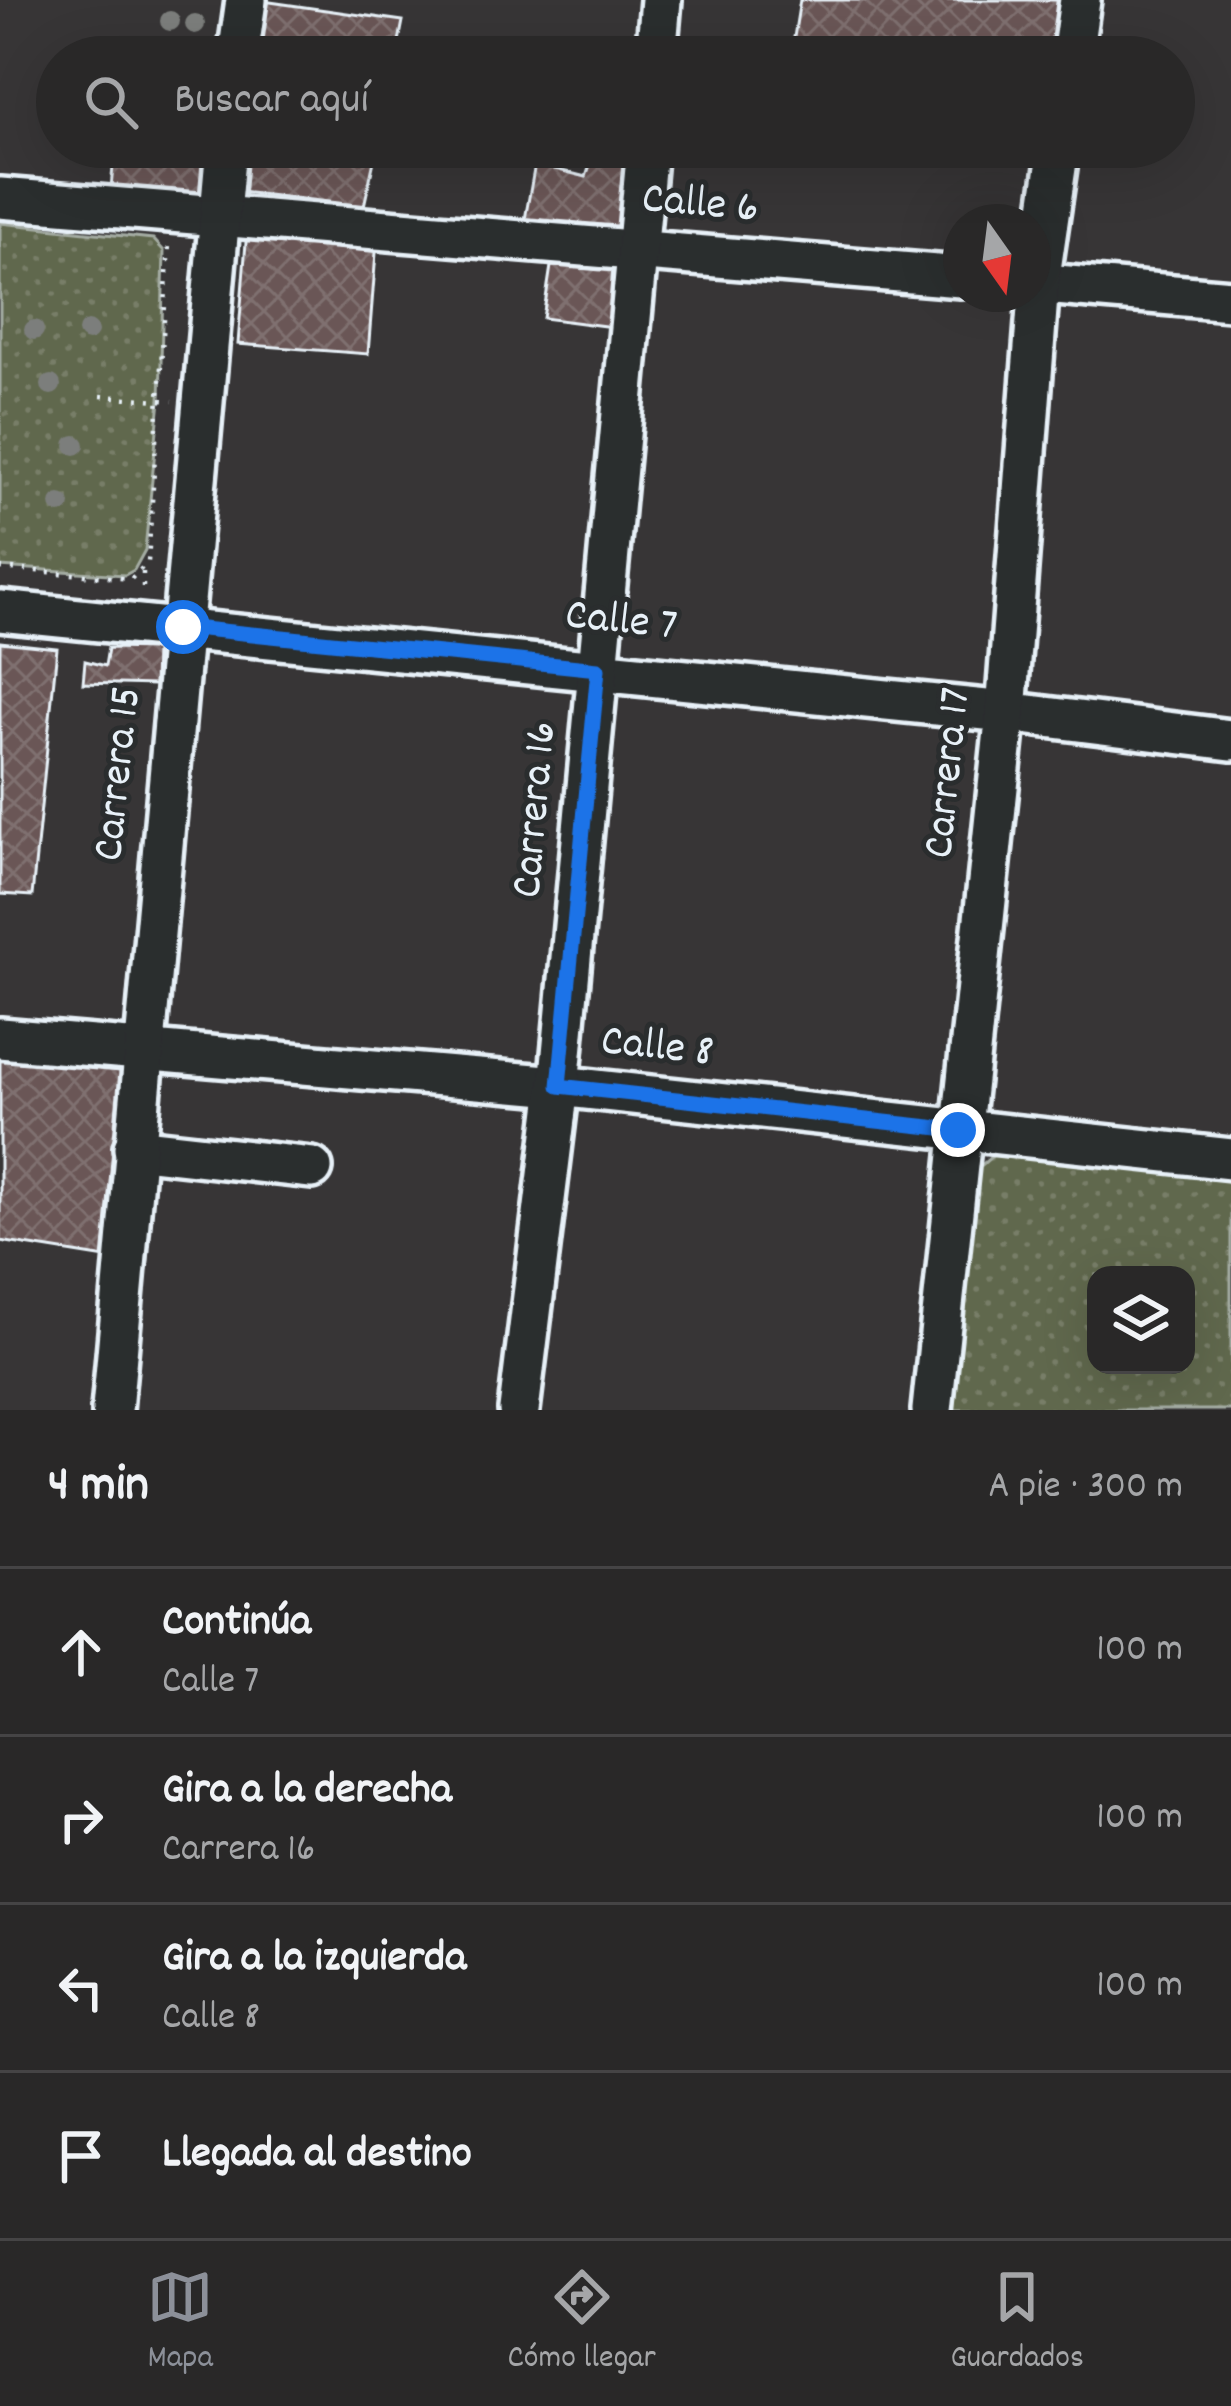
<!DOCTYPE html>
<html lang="es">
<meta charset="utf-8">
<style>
body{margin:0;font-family:Dekko,sans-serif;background:#313030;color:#f1f3f6}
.controls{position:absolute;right:36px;bottom:36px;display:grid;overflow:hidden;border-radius:24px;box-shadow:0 12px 48px #0002}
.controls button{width:108px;height:108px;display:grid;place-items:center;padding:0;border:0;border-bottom:3px solid #454445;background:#292828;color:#f1f3f6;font:60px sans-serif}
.compass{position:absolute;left:943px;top:204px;width:108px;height:108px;border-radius:50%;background:#292828;box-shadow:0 12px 48px #0002;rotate:166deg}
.stop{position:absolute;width:36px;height:36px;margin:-27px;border:9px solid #1a73e8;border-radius:50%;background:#fff}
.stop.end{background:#1a73e8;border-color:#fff;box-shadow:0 3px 12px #0008}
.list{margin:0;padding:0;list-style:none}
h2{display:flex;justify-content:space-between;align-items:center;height:156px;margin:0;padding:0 48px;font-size:51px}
h2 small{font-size:39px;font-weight:400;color:#a5a6a8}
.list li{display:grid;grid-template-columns:78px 1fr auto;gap:36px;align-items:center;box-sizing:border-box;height:168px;padding:0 48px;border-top:3px solid #454445}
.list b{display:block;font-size:45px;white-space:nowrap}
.list p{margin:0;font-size:39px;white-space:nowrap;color:#a5a6a8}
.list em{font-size:39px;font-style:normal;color:#a5a6a8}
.icon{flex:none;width:66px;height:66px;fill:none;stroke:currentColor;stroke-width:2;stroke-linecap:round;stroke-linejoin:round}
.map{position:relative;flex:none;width:1231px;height:1410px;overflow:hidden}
.search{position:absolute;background:#292828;box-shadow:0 12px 48px #0002;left:36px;right:36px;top:36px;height:132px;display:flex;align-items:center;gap:30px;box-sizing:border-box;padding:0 42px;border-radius:66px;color:#a5a6a8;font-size:45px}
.sheet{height:828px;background:#292828}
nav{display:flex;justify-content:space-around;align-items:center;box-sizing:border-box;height:168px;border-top:3px solid #454445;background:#292828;font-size:33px;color:#a5a6a8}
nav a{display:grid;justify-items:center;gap:6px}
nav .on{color:#8c9099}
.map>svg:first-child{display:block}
</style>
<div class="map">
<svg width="1231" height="1410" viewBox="0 0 1231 1410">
<defs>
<pattern id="green-dots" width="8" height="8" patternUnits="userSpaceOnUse" patternTransform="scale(3)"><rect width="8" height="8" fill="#61684e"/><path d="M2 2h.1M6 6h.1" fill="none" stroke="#787e68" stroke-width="1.8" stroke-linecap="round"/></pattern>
<pattern id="building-cross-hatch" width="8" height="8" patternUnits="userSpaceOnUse" patternTransform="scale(3)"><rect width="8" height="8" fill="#6a5756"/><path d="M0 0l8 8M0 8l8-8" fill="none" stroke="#7f706f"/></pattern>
</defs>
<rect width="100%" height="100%" fill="#373536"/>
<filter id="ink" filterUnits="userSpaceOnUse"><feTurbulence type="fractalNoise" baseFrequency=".00833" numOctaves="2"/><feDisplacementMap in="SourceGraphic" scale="24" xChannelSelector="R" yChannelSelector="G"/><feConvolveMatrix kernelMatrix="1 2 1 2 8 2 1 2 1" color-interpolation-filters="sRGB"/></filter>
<g filter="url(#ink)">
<g fill="url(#green-dots)" stroke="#a4aca3" stroke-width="3" fill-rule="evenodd">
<polygon points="0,223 153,239 164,251 160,400 145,550 134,570 125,575 0,567"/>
<path d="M1007,1153L1231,1176V1410H946L976,1170L992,1156ZM1096,1275H1186V1365H1096Z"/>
</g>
<g fill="url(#building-cross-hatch)" stroke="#e8f1f8" stroke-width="3">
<polygon points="256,0 403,21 396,57 252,57"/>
<polygon points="800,0 1061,0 1054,57 874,57 792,50"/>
<polygon points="115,147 214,147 210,208 110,198"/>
<polygon points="244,147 377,147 364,206 240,192"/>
<polygon points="596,147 626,147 621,230 524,225 535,164 586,177"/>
<polygon points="985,147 1043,147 1041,158"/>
<polygon points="247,230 377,240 368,354 238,344"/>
<polygon points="551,266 619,267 613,327 543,318"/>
<polygon points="0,642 57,648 32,896 0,894"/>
<polygon points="108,648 155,649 154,685 83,683 85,661 105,666"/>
<polygon points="0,1054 128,1064 112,1259 0,1241"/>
</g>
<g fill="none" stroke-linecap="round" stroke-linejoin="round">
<defs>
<g id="minor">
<polyline points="238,57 246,0"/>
<polyline points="656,57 661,0"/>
<polyline points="1072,57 1080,0"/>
<polyline points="0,198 961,277"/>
<polyline points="1033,283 1231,300"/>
<polyline points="0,611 1006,712 1231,740"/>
<polyline points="0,1038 559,1086 1231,1159"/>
<polyline points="134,1148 312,1168"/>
<polyline points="112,1410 226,147"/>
<polyline points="519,1410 559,1086 647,147"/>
<polyline points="932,1410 1006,712 1039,283 1059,147"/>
</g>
</defs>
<use href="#minor" stroke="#e8f1f8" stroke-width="48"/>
<g stroke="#e8f1f8" stroke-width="4.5" stroke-dasharray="3 9" stroke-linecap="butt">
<polyline points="101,396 173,401"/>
<polyline points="0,568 131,579 148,562 169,245"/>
<polyline points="143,572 143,594"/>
</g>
<use href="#minor" stroke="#2a2d2e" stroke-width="39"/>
</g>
<g fill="#7b7e7b">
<circle cx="170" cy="21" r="10"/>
<circle cx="195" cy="24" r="10"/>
<circle cx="34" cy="330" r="10"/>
<circle cx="88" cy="331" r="10"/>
<circle cx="51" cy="385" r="10"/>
<circle cx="75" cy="445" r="10"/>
<circle cx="60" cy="504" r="10"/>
</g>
</g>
<g fill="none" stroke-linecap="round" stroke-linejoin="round" filter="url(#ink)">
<polyline stroke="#1a73e8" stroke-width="15" points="183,627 598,669 559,1086 958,1130"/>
</g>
<g text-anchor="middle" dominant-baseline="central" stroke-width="10" stroke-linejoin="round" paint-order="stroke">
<g font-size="45" fill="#e8f1f8" stroke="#2a2d2e">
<text transform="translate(700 206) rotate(5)">Calle 6</text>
<text transform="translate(621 623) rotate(6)">Calle 7</text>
<text transform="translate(950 773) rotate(-84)">Carrera 17</text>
<text transform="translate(120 774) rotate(-84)">Carrera 15</text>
<text transform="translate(537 810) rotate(-85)">Carrera 16</text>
<text transform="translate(657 1049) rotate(6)">Calle 8</text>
</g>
</g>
</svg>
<div class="controls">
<button><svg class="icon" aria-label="layers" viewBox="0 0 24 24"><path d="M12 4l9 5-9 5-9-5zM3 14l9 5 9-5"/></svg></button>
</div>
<svg class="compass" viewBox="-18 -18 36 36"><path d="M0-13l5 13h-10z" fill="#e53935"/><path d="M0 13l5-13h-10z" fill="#a5a6a8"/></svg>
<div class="stop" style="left:183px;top:627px"></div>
<div class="stop end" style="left:958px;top:1130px"></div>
<div class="search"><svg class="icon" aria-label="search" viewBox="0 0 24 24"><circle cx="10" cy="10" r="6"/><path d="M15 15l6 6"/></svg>Buscar aquí</div>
</div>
<section class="sheet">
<h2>4 min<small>A pie · 300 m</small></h2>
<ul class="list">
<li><svg class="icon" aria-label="ahead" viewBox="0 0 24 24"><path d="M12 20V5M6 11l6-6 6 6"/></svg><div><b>Continúa</b><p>Calle 7</p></div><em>100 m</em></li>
<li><svg class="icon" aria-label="right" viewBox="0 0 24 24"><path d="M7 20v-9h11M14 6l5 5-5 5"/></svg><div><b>Gira a la derecha</b><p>Carrera 16</p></div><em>100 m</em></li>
<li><svg class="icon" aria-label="left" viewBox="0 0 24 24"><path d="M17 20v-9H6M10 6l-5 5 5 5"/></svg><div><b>Gira a la izquierda</b><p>Calle 8</p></div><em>100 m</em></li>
<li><svg class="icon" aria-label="arrive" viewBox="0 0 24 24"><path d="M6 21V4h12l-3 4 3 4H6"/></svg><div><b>Llegada al destino</b></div></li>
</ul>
</section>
<nav>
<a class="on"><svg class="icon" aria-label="map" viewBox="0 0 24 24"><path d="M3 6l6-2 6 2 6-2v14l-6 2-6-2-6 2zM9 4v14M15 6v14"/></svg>Mapa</a>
<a><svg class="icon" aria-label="directions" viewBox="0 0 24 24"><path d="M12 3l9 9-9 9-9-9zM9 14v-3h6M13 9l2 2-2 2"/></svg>Cómo llegar</a>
<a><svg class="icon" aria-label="saved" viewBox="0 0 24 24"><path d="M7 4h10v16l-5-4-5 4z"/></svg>Guardados</a>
</nav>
